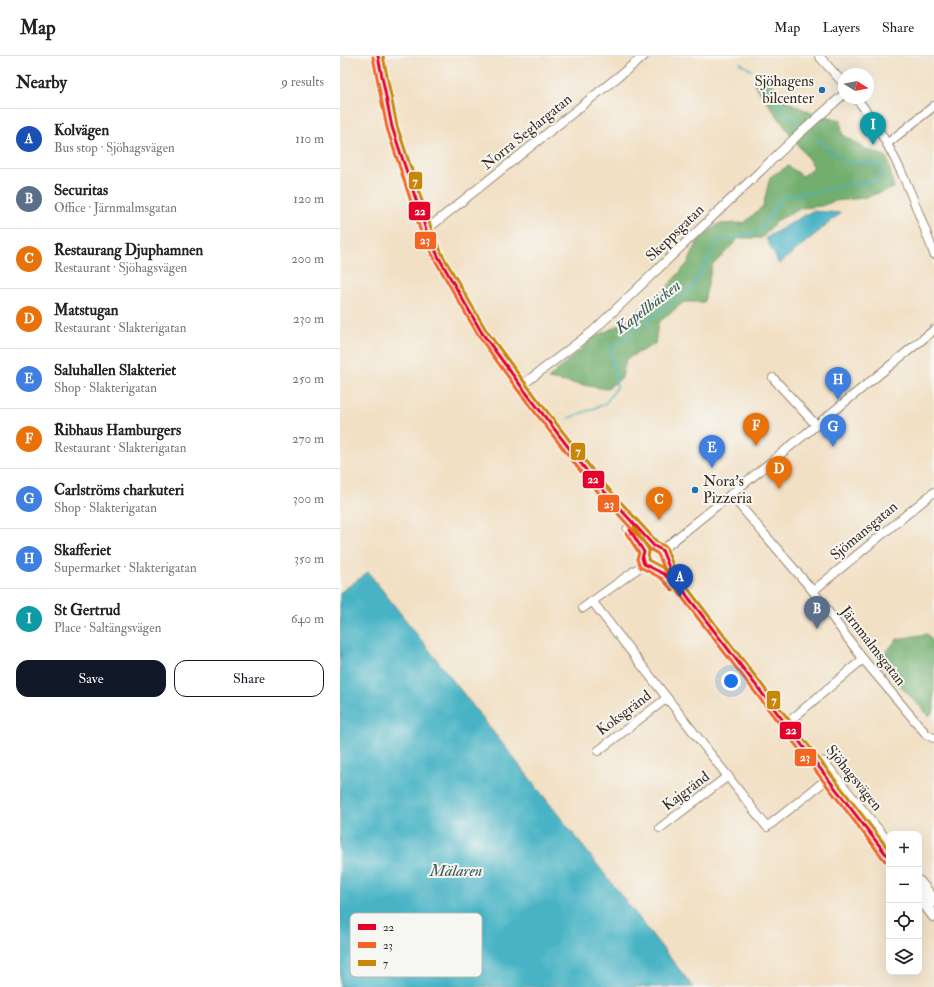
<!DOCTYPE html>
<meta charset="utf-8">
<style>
body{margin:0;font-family:"IM FELL Double Pica",serif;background:#f6f6f6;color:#222}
.controls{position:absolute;right:12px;bottom:12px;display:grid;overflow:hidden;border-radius:8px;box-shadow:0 4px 16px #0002}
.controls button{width:36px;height:36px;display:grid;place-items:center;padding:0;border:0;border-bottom:1px solid #e0e0e0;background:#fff;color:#222;font:20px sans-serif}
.compass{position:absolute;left:498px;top:12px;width:36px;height:36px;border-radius:50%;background:#fff;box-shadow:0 4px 16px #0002;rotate:100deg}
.you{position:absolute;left:391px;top:625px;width:14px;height:14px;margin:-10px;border:3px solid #fff;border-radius:50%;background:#1a73e8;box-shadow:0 0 0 6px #1a73e833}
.badge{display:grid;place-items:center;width:26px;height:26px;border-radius:50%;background:#111827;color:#fff;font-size:13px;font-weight:700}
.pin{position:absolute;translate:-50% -33px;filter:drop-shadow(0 1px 2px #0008)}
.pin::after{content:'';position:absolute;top:21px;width:14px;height:12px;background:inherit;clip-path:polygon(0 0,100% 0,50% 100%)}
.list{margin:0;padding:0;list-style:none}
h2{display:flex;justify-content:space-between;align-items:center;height:52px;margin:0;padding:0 16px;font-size:17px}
h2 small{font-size:13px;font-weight:400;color:#767676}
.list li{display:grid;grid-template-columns:26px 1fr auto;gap:12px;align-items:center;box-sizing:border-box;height:60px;padding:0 16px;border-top:1px solid #e0e0e0}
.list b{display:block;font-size:15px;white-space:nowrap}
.list p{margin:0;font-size:13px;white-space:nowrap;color:#767676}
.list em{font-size:13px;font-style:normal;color:#767676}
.actions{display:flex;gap:8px;padding:12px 16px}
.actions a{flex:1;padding:9px 0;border:1px solid #111827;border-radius:12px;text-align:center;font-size:14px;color:#111827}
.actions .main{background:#111827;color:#fff}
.icon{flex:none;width:22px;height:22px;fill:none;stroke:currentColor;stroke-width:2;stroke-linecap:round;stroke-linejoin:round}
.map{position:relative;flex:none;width:594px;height:931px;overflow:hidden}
header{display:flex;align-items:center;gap:24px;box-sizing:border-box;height:56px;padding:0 20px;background:#fff;border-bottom:1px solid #e0e0e0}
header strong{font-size:19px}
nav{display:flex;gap:22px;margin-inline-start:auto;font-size:14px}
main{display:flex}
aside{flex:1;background:#fff}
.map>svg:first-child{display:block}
</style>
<header>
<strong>Map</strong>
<nav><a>Map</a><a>Layers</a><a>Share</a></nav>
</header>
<main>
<aside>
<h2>Nearby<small>9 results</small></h2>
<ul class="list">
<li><span class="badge" style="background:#1a4fb4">A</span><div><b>Kolvägen</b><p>Bus stop · Sjöhagsvägen</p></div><em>110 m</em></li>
<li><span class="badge" style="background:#5c6f8a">B</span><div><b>Securitas</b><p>Office · Järnmalmsgatan</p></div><em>120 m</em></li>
<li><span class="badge" style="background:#e8710a">C</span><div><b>Restaurang Djuphamnen</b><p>Restaurant · Sjöhagsvägen</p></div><em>200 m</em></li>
<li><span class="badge" style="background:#e8710a">D</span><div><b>Matstugan</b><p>Restaurant · Slakterigatan</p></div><em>230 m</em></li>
<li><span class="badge" style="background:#3f7fe0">E</span><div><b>Saluhallen Slakteriet</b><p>Shop · Slakterigatan</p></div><em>250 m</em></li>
<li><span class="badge" style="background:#e8710a">F</span><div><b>Ribhaus Hamburgers</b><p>Restaurant · Slakterigatan</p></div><em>270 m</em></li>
<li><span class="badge" style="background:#3f7fe0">G</span><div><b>Carlströms charkuteri</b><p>Shop · Slakterigatan</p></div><em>300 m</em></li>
<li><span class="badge" style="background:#3f7fe0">H</span><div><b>Skafferiet</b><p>Supermarket · Slakterigatan</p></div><em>350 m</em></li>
<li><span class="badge" style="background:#0f9aa8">I</span><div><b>St Gertrud</b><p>Place · Saltängsvägen</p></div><em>640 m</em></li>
</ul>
<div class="actions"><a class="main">Save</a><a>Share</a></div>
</aside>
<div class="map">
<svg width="594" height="931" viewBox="0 0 594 931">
<rect width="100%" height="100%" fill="#f6f6f2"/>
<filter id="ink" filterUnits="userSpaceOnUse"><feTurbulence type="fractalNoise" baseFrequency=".025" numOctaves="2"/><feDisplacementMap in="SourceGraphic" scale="8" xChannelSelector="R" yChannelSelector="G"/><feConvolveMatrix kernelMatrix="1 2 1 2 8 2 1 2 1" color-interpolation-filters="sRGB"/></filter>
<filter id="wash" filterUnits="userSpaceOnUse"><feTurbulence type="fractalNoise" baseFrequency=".012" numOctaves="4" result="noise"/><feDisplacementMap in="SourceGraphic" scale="16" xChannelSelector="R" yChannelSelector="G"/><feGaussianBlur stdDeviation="0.9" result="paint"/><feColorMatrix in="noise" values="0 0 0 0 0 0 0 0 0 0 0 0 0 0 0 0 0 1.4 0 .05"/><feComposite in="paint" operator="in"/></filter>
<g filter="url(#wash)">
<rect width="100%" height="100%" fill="#f2e0c4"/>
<g fill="#72ae6e" stroke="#566c46">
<polygon points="424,17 443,43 465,54 501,64 502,78 524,92 547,101 554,132 523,142 495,145 481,150 462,152 436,165 422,182 399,182 372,210 364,246 344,246 318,267 315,288 286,303 282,322 266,333 208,323 253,282 285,266 320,239 348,207 358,185 378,168 404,167 423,150 430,121 448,110 463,120 474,111 414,28"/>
<polygon points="587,578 594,587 594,654 589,660 538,606 557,583"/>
</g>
<g fill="#47b3c5" stroke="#416e72">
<polygon points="472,155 501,157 439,208 426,182"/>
<polygon points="28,516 353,931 0,931 0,537"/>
</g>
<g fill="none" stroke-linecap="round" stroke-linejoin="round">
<g stroke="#47b3c5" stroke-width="1.5">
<polyline points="400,7 411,14"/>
<polyline points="422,27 434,45 459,68"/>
<polyline points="229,362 265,348 277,331 270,293 351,233 378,186 420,175 442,141 539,124 542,110 502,104 477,84"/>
</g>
</g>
</g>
<g filter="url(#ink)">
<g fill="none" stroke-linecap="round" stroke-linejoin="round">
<defs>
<g id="minor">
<polyline points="479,0 504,28"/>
<path d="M516,42C553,87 574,143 594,198"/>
<polyline points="548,87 594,50"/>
<polyline points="86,174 304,0"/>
<polyline points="433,322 476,369"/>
<polyline points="181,330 253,275 457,80 504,38"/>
<polyline points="391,439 473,535 523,603 587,679 594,682"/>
<polyline points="322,494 594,274"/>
<polyline points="473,535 594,436"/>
<polyline points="252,545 427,771 491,720"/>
<polyline points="243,552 304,508"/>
<polyline points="446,668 523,603"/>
<polyline points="258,695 327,642"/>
<polyline points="320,772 388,720"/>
</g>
<g id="major">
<polyline points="38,0 52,71 62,103 86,174 99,202 142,277 181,330 253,423 314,490 322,494 330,514 348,541 549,802"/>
<polyline points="289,473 304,496"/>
<polyline points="308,492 303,499 304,508 324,518 333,526"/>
<polyline points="483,707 549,789"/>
<polyline points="579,826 594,845"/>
<polyline points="579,840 594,860"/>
</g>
</defs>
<use href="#minor" stroke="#968571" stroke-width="10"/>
<use href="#major" stroke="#968571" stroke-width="13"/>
<use href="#minor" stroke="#fff" stroke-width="8"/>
<use href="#major" stroke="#fff" stroke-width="11"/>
<defs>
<g id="bus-1">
<polyline points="38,0 52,71 86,174 99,202 142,277 181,330 253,423 314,490 322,494 330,514 348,541 549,802"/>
<polyline points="290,474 304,496 302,502 304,508 324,518 337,531"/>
</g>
<g id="bus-2">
<polyline points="33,1 47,72 81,176 95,204 138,279 177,333 249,426 310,493 318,498 326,516 344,544 545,805"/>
<polyline points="286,477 299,497 297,503 300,511 321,522 333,535"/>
</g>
<g id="bus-3">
<polyline points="43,0 57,70 91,172 103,200 146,274 185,327 257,420 317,486 326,491 334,512 352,538 549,794"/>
<polyline points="294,471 309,494 308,504 327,514 341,527"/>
</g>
</defs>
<use href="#bus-1" stroke="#f6f6f2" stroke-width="6"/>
<use href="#bus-2" stroke="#f6f6f2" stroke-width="6"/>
<use href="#bus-3" stroke="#f6f6f2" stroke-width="6"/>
<use href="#bus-1" stroke="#e4002b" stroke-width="3"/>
<use href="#bus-2" stroke="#f26522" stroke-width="3"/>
<use href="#bus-3" stroke="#c88708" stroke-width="3"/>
</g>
</g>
<g fill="#1f6fb2" stroke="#f6f6f2" stroke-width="1.5">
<circle cx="482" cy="34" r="4"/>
<circle cx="355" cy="434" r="4"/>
</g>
<g text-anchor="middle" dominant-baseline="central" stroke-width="4" stroke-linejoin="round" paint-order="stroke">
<g font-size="15" fill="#3b2a1e" stroke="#f6f6f2" text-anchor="end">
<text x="474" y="25">Sjöhagens<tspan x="474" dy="17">bilcenter</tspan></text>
<text x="363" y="425" text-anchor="start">Nora's<tspan x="363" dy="17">Pizzeria</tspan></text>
</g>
<g font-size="15" fill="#3b2a1e" stroke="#f6f6f2">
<text transform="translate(187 76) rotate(-39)">Norra Seglargatan</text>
<text transform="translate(335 177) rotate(-44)">Skeppsgatan</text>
<text transform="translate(524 475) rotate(-40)">Sjömansgatan</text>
<text transform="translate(533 590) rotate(52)">Järnmalmsgatan</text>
<text transform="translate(284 657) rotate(-37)">Koksgränd</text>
<text transform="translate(514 722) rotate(51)">Sjöhagsvägen</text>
<text transform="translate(346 735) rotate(-37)">Kajgränd</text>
</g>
<g font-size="16" font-style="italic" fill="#3f5a58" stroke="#f6f6f2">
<text transform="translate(308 251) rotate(-37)">Kapellbäcken</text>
<text x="116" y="815">Mälaren</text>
</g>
</g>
<rect x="10" y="857" width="132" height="64" rx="6" fill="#f6f6f2" stroke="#beb9b2" stroke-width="1"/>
<rect x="18" y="868" width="18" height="6" fill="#e4002b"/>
<rect x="18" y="886" width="18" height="6" fill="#f26522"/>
<rect x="18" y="904" width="18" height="6" fill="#c88708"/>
<g font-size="11" fill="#3b2a1e">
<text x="43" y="875">22</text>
<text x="43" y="893">23</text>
<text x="43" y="911">7</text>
</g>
<g stroke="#f6f6f2" stroke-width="1.5">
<rect x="68" y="115" width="15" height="19" rx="4" fill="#c88708"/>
<rect x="68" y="145" width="23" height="20" rx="4" fill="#e4002b"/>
<rect x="74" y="175" width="23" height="19" rx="4" fill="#f26522"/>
<rect x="230" y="386" width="16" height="19" rx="4" fill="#c88708"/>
<rect x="242" y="414" width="23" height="19" rx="4" fill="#e4002b"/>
<rect x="257" y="438" width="23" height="19" rx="4" fill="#f26522"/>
<rect x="426" y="634" width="15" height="20" rx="4" fill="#c88708"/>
<rect x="439" y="665" width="23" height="19" rx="4" fill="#e4002b"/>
<rect x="454" y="692" width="23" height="19" rx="4" fill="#f26522"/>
</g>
<g font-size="11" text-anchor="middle" font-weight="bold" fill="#fff">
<text x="75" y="129">7</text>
<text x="80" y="159">22</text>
<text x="85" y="188">23</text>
<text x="238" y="399">7</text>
<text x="253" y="427">22</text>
<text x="269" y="452">23</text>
<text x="434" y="648">7</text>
<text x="451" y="678">22</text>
<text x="465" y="705">23</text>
</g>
</svg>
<div class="controls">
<button>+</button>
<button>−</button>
<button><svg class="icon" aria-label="locate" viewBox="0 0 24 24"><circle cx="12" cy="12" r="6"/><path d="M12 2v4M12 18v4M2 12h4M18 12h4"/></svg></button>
<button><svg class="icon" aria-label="layers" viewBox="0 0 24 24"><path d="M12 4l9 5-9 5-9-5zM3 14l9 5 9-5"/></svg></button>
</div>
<svg class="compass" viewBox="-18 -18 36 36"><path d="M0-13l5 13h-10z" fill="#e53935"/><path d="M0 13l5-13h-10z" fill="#767676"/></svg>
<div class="you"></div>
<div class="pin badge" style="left:340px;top:541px;background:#1a4fb4">A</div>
<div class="pin badge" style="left:477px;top:573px;background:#5c6f8a">B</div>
<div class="pin badge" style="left:319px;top:464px;background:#e8710a">C</div>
<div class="pin badge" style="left:439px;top:433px;background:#e8710a">D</div>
<div class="pin badge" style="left:372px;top:412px;background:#3f7fe0">E</div>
<div class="pin badge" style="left:416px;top:390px;background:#e8710a">F</div>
<div class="pin badge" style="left:493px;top:391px;background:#3f7fe0">G</div>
<div class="pin badge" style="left:498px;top:344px;background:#3f7fe0">H</div>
<div class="pin badge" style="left:533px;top:89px;background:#0f9aa8">I</div>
</div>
</main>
